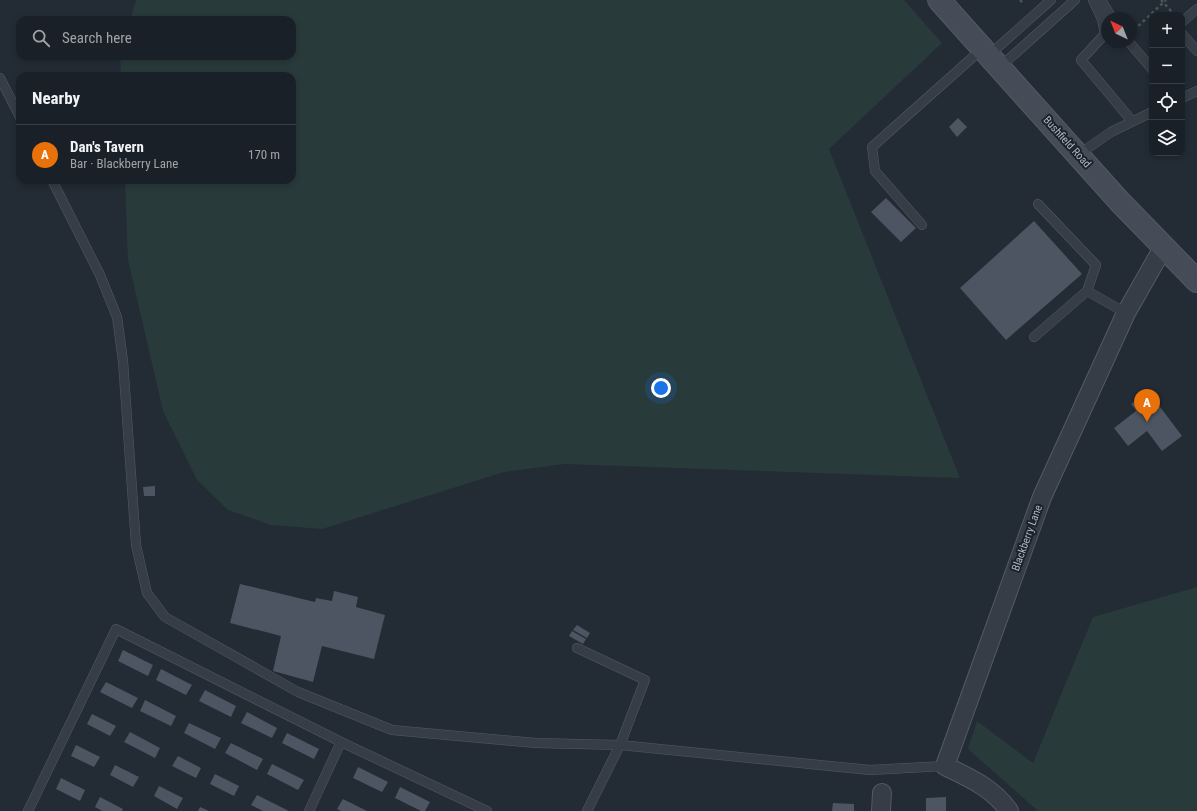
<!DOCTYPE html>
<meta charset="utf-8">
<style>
body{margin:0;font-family:"Roboto Condensed",sans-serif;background:#272d34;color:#f1f3f6}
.controls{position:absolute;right:12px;top:12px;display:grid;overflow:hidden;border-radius:8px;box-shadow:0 2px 6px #0003}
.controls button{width:36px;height:36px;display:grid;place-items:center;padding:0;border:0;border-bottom:1px solid #383e45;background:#1a2028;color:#f1f3f6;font:20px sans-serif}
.compass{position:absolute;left:1101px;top:12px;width:36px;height:36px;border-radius:50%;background:#1a2028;box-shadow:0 2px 6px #0003;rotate:317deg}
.you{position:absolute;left:661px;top:388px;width:14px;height:14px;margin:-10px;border:3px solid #fff;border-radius:50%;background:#1a73e8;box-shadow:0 0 0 6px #1a73e833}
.badge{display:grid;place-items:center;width:26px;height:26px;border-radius:50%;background:#8c9099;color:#fff;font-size:13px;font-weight:700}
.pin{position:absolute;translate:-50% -33px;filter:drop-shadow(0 1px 2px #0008)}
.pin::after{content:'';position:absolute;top:21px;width:14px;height:12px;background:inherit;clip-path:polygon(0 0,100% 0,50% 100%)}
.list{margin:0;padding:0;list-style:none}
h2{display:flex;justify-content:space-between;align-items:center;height:52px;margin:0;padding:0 16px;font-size:17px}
h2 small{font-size:13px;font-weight:400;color:#9fa3a8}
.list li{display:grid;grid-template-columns:26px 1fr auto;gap:12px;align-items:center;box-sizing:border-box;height:60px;padding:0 16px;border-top:1px solid #383e45}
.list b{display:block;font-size:15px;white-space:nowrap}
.list p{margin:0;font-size:13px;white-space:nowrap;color:#9fa3a8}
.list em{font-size:13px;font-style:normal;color:#9fa3a8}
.icon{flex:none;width:22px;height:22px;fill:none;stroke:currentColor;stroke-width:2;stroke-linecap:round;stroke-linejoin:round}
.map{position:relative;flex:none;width:1197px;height:811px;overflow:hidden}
.search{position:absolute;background:#1a2028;box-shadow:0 2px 6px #0003;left:16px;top:16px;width:280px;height:44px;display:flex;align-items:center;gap:10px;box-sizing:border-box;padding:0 14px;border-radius:12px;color:#9fa3a8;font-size:15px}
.panel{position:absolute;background:#1a2028;box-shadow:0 2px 6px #0003;left:16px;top:72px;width:280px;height:112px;border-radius:12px}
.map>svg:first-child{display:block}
</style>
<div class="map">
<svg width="1197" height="811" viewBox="0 0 1197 811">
<rect width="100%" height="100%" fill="#232b35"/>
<g fill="#293a3a">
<polygon points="136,0 904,0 942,43 829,149 960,478 565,464 504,472 322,529 271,525 228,510 197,480 163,411 128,260 125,180 292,180 292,76 121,76 120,56 292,56 292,20 130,20"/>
<polygon points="1197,587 1197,811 1038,811 968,749 977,721 1033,763 1093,617"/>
</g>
<g fill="#4c5561">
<polygon points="958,118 967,127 957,137 949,127"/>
<polygon points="886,198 916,228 901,242 871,212"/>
<polygon points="1034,221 1082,274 1006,340 960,288"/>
<polygon points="1148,391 1182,436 1162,451 1147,431 1128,446 1114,428 1136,411 1131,404"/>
<polygon points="155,486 155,496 144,496 143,487"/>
<polygon points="240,584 315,602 316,598 332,601 334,591 358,597 356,607 385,615 374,659 322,646 313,682 273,671 281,636 230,623"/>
<polygon points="577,625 590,633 587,638 573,630"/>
<polygon points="572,631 586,639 583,644 569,636"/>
<polygon points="123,650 153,665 148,676 118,661"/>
<polygon points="161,669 192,685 186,695 156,680"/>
<polygon points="106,682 138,698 132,708 100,692"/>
<polygon points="205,690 236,706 231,717 199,701"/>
<polygon points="145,700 176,716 171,726 140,711"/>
<polygon points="247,712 277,728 272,738 241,723"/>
<polygon points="92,714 116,726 110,736 87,724"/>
<polygon points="189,723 221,738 215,749 184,733"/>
<polygon points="130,732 160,748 155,758 124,742"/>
<polygon points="287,733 319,749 314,759 282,743"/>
<polygon points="231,743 263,759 257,770 225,753"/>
<polygon points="76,745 100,757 94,767 71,756"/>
<polygon points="178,756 201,768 196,778 172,766"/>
<polygon points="272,764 304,780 298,790 267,774"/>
<polygon points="115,765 139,777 133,787 110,775"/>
<polygon points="358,767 388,782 382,792 353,778"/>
<polygon points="215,774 239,786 234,796 210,784"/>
<polygon points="61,778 85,790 80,801 56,789"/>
<polygon points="159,786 183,798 177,809 154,796"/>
<polygon points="400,787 430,802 425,811 421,811 395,798"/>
<polygon points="257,795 289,811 263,811 251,805"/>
<polygon points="100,797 123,809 122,811 102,811 95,807"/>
<polygon points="946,797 946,811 926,811 926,798"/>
<polygon points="343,799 367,811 341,811 337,809"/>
<polygon points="833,803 854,804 854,811 832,811"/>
<polygon points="200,807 209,811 198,811"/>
</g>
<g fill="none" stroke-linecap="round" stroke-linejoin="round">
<defs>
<g id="lane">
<polyline points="1093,0 1102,19 1105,34 1081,60 1132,121"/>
<polyline points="1101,0 1112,18"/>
<polyline points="1182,22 1197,9"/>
<polyline points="1182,34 1197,51"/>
<polyline points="1129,42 1152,69"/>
<polyline points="988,56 1051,0"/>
<polyline points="1000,67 1075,0"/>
<polyline points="0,78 20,117"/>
<polyline points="1182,98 1197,91"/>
<polyline points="1078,155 1111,132 1152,112"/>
<polyline points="52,180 100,275 117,317 123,361 136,545 147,593 165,617 298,692 392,730 536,743 620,745 870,770 945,766"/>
<polyline points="922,225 875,171 872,147 982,49"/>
<polyline points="1087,291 1126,313"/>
<polyline points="1034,337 1087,291 1096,265 1038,204"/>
<polyline points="577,648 645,680 620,745 587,811"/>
<polyline points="28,811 116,629 341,742 487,811"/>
<polyline points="309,811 341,742"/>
</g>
<g id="street">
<polyline points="881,811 882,793"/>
<path d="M1009,811C993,788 970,778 945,766L1042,497L1126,313L1164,246"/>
</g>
<polyline id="secondary" points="939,0 1120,202 1197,281"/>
</defs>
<use href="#lane" stroke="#545a64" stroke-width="10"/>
<use href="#street" stroke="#545a64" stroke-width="20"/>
<use href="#secondary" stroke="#545a64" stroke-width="24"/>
<g stroke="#475558" stroke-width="2.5" stroke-dasharray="3 3" stroke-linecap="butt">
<polyline points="1020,0 1024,4"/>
<polyline points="1161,0 1172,12"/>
<polyline points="1134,30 1166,0"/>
</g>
<use href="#lane" stroke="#363d46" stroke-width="9"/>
<use href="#street" stroke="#363d46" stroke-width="18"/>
<use href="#secondary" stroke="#454c58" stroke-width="22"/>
</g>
<g text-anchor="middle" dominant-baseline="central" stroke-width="4" stroke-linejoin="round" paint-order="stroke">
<g font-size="11" fill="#b1b7c2" stroke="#1c222b">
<text transform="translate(1067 142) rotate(48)">Bushfield Road</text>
<text transform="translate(1027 538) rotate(-70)">Blackberry Lane</text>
</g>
</g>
</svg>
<div class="controls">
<button>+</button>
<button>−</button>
<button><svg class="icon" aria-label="locate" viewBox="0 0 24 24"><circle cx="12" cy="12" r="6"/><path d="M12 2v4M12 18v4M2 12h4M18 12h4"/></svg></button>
<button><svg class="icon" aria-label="layers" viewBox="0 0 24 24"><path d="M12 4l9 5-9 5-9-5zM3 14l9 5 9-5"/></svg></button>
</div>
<svg class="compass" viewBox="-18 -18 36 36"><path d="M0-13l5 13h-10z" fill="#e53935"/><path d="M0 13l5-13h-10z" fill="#9fa3a8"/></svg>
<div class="you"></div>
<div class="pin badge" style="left:1147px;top:422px;background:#e8710a">A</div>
<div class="search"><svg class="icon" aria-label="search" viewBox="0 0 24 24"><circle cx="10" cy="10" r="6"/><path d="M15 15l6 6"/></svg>Search here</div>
<section class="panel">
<h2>Nearby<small></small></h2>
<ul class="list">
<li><span class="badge" style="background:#e8710a">A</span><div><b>Dan's Tavern</b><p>Bar · Blackberry Lane</p></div><em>170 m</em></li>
</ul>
</section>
</div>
